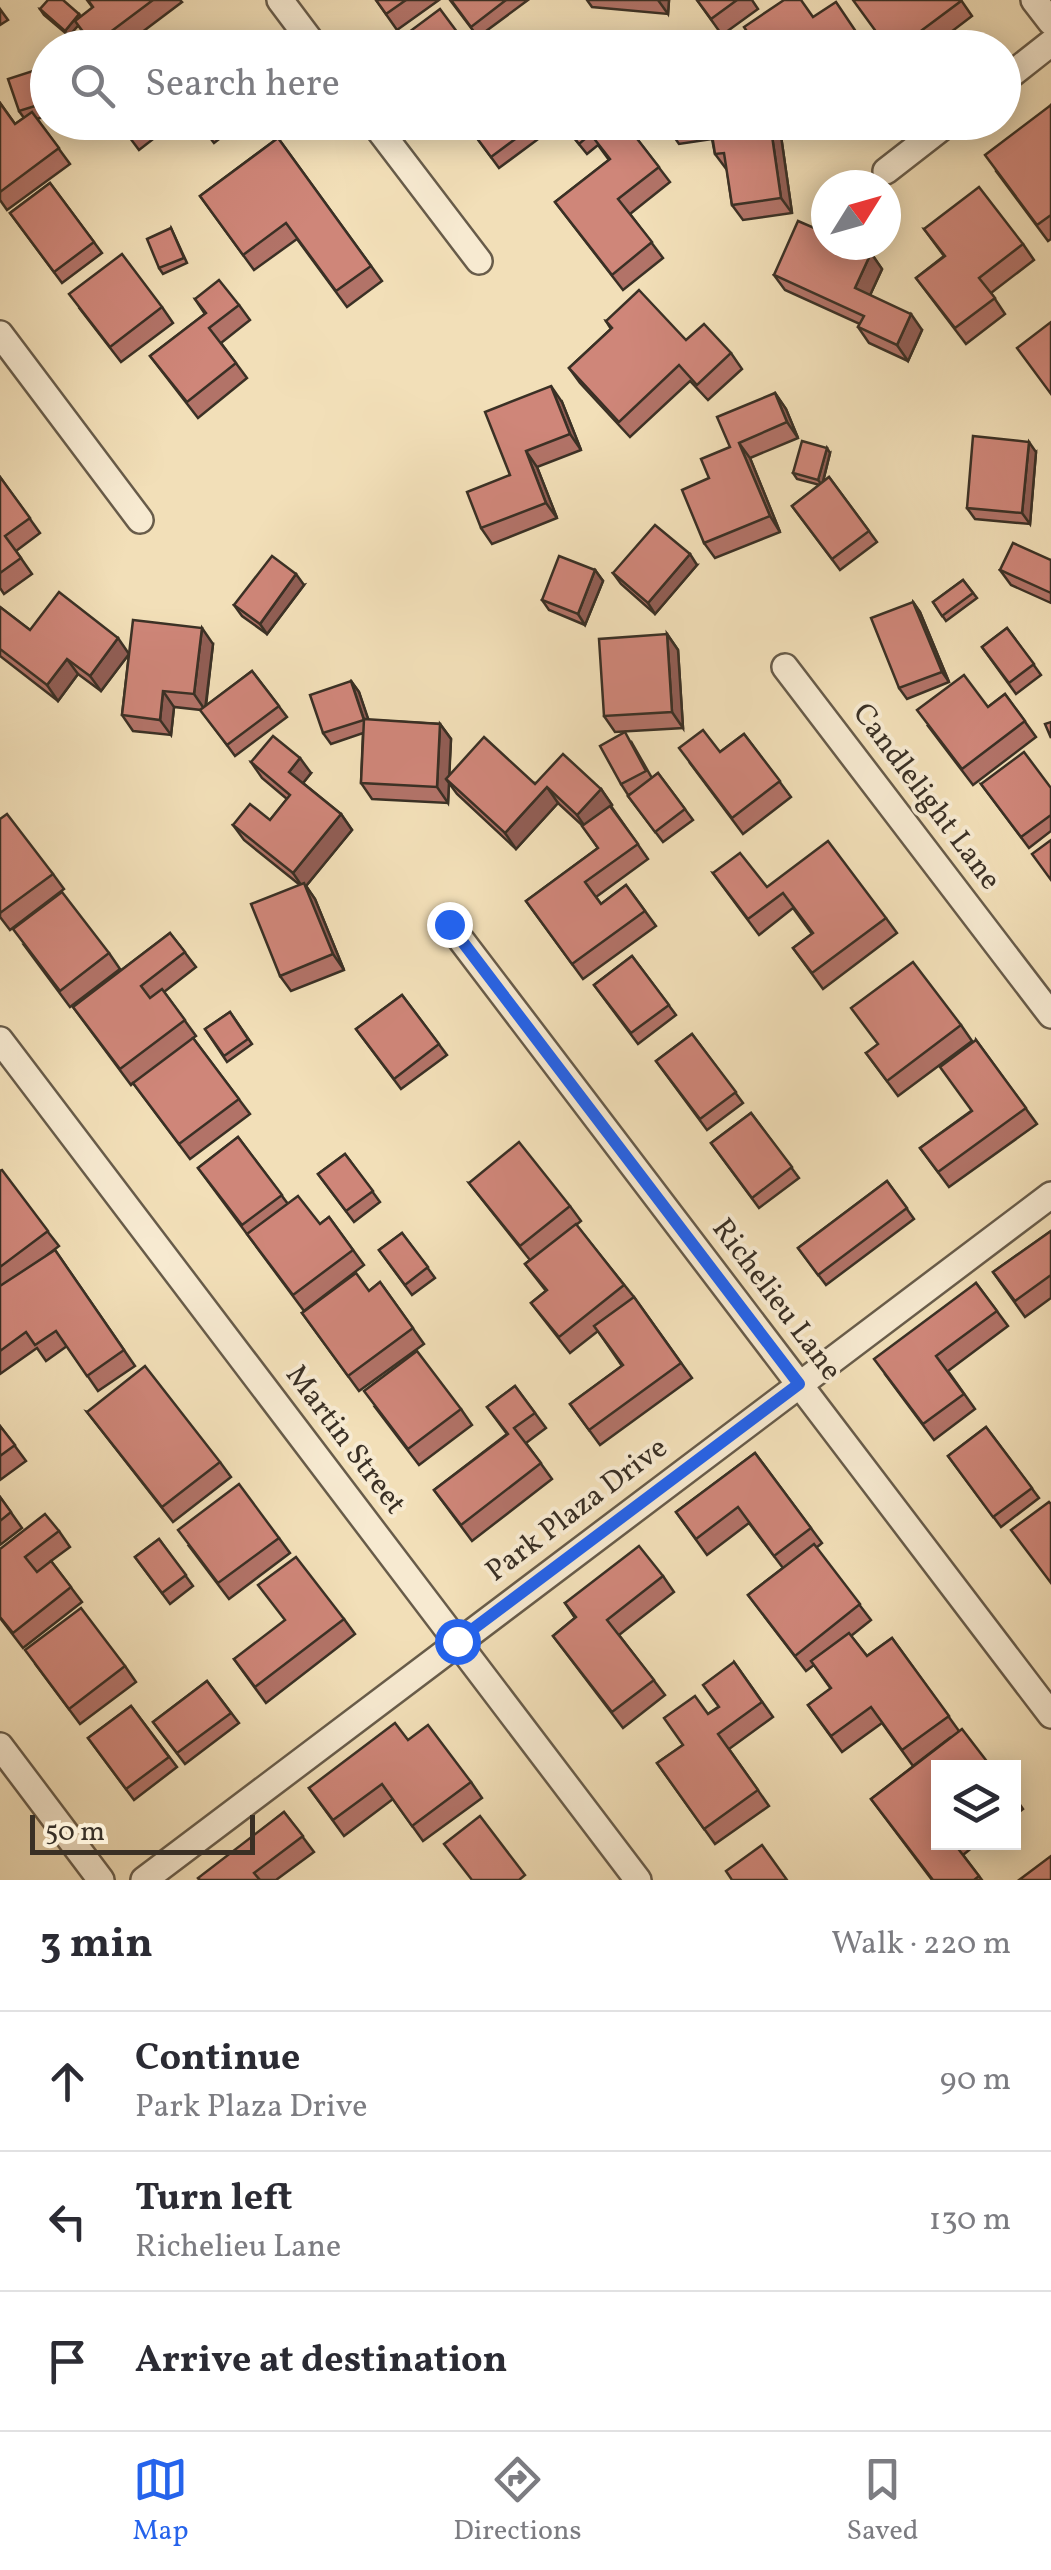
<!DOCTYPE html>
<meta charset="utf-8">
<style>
body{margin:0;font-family:Vollkorn,serif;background:#f2f2f3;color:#2b2b33}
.controls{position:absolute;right:30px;bottom:30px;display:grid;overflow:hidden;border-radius:0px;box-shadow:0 5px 25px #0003}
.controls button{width:90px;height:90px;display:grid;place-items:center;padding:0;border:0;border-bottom:2px solid #e1e1e2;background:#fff;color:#2b2b33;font:50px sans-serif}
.compass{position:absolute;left:811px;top:170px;width:90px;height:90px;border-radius:50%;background:#fff;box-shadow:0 5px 25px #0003;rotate:53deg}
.scale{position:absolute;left:30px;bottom:25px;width:225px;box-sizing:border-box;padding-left:10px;border:5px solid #3a3025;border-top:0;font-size:28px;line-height:35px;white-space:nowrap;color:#3a3025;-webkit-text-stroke:8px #f7ead1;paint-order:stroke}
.stop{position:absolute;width:30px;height:30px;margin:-22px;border:8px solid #2563eb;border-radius:50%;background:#fff}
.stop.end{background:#2563eb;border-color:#fff;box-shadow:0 2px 10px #0008}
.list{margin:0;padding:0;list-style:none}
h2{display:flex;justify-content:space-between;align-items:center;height:130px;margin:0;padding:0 40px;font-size:42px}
h2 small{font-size:32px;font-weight:400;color:#7c7c81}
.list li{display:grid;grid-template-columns:65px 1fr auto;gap:30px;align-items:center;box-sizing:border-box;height:140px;padding:0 40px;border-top:2px solid #e1e1e2}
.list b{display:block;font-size:38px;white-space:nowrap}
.list p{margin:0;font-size:32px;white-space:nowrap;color:#7c7c81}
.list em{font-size:32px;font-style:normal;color:#7c7c81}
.icon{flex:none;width:55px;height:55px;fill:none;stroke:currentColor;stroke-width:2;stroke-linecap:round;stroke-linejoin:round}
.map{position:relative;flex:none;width:1051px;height:1880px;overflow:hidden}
.search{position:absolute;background:#fff;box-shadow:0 5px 25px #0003;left:30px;right:30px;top:30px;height:110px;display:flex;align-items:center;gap:25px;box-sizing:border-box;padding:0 35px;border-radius:55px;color:#7c7c81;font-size:38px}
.sheet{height:550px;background:#fff}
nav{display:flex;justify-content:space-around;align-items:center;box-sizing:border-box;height:140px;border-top:2px solid #e1e1e2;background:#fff;font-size:28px;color:#7c7c81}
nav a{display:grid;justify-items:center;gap:5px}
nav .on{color:#2563eb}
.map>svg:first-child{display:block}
</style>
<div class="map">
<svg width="1051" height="1880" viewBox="0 0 1051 1880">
<rect width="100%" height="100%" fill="#f2dfb8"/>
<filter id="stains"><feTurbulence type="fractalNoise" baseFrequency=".002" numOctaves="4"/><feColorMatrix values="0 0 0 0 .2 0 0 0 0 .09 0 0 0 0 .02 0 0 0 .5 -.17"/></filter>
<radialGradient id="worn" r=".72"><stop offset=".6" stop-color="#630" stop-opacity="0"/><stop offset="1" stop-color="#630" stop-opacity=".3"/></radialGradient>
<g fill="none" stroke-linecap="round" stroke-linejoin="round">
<defs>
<g id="minor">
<polyline points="280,0 316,48"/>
<polyline points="1034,0 1051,22"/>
<polyline points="1004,80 1051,43"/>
<polyline points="373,122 479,261"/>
<polyline points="886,171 949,122"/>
<polyline points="0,334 140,520"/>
<polyline points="785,667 1051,1015"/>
<polyline points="449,924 1051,1715"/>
<polyline points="0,1040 638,1880"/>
<polyline points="0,1746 101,1880"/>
<polyline points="144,1880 1051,1195"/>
</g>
</defs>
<use href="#minor" stroke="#685c4a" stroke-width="30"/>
<use href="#minor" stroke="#f7ead1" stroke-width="25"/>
</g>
<g fill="#b27368" stroke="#3a3025" stroke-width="2.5">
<polygon points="87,0 180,0 182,2 121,48 94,48 78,25 69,36 44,15 40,9 81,17 93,8"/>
<polygon points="376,0 439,0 397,30"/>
<polygon points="450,0 528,0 478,37"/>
<polygon points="587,0 669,0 668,14 592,7"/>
<polygon points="697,0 752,0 758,9 722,35"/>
<polygon points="961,0 972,16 930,48 887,48"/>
<polygon points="0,9 8,20 0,25"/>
<polygon points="39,69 48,84 48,115 37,119 70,164 7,210 0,200 0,103 15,124 24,118 19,111"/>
<polygon points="1051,105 1051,239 1048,241 996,171"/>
<polygon points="118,122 175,122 139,150"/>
<polygon points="198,122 241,122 214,143"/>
<polygon points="465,122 543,122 549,131 499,168"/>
<polygon points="561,122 624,122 670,182 630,214 663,258 623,290 555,202 609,160 598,145 587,154"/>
<polygon points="667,122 733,122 733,125 771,122 781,136 792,213 743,220 732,205 727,170 715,154 712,139 679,144 668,128"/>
<polygon points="278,138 382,281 347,307 297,239 254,270 200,196"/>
<polygon points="50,183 102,253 62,283 10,213"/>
<polygon points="171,228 187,263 163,274 159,268"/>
<polygon points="924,229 1023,244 1034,260 991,293 1005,314 966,344 916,278 944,256"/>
<polygon points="871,253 882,269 870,295 922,330 908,361 869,343 858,327 860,324 785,290 774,275"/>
<polygon points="195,299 239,305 250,320 221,343 247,378 198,418 150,356 205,314"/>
<polygon points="162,307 173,323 121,362 80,309"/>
<polygon points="606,321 731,353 742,369 708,400 690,381 630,437 580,383 569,368 611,329"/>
<polygon points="775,393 786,409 798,438 750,458 780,532 715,558 704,543 709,478 730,447"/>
<polygon points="562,402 581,450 537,467 557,518 492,544 481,528 510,475"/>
<polygon points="1036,452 1030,524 975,519 967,508"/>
<polygon points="830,453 823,482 829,477 877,542 840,570 792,506 820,485 797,479 793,473"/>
<polygon points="0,477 40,533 16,551 32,574 4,594 0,588"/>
<polygon points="1051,560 1051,603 1011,585 1000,570"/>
<polygon points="697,565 655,614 621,584 613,573"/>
<polygon points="595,570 603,581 585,625 549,610 542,600"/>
<polygon points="963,580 977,598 946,621 933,602"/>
<polygon points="304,585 267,634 242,616 234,605"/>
<polygon points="913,602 920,612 949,682 907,699 899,688"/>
<polygon points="0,607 30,630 129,653 213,644 206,706 252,671 287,717 235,756 201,710 174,707 171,735 133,731 122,715 129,654 101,691 78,674 58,701 0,656"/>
<polygon points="1007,628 1041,675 1016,694 982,647"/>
<polygon points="667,634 678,650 683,728 615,732 604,716"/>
<polygon points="351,681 359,692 368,720 440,724 451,739 449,775 601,789 612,805 611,806 648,859 596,897 601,904 626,885 656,926 583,979 526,901 598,848 583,826 558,803 516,849 457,794 449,783 448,803 372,799 361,783 363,733 331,744 323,733"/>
<polygon points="1005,694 1036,737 973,785 928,726 988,707"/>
<polygon points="744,734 791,797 743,834 690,763 720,752"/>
<polygon points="632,743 652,778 658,773 693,820 663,842 628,796 634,792 628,795 621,784"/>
<polygon points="251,762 311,773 303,783 341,814 352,830 306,886 315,899 344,970 291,991 280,976 300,885 244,840 233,825 270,820 287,799 262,778"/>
<polygon points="981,784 1051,788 1051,831 1029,848"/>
<polygon points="0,819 53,874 64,889 10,930 0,917"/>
<polygon points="713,873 886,918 897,933 823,989 793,948 812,934 793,908 759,935"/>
<polygon points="170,933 196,967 164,992 196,1036 193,1038 250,1114 190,1159 133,1083 131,1085 73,1007"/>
<polygon points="24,945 109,953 120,969 70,1007"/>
<polygon points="632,956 676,1015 638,1044 594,985"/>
<polygon points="402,995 447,1055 401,1089 356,1029"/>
<polygon points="230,1012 252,1044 227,1062 205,1029"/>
<polygon points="961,1025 972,1041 898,1096 866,1053"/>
<polygon points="692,1034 743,1103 707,1130 656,1061"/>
<polygon points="976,1040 1037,1124 949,1187 920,1148 971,1111"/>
<polygon points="751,1113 799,1178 759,1208 711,1143"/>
<polygon points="238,1137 288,1204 320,1224 329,1217 364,1265 304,1311 198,1168"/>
<polygon points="345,1154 380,1202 354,1222 318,1174"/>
<polygon points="0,1171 59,1246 46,1256 55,1250 135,1366 98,1391 67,1346 46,1361 37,1348 0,1374"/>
<polygon points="887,1181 914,1219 826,1285 798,1248"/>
<polygon points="469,1183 570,1206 581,1221 576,1225 634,1297 692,1378 600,1445 570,1404 622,1366 598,1331 570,1353 531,1303 546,1291 525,1264 530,1260"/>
<polygon points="1051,1231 1051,1298 1025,1317 993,1272"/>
<polygon points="402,1233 435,1278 412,1295 379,1250"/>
<polygon points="380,1282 424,1344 359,1391 302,1313 369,1291"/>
<polygon points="976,1283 1008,1326 948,1371 975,1409 934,1440 885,1374"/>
<polygon points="515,1386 546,1428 526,1443 552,1479 472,1541 434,1490 507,1434 487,1407"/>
<polygon points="375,1407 461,1409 472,1425 419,1465"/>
<polygon points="87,1412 220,1462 231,1477 173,1522"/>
<polygon points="0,1426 26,1461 0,1480"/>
<polygon points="986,1427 1039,1498 1001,1527 948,1456"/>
<polygon points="755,1453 822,1543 816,1548 871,1620 851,1636 867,1656 892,1638 959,1731 938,1842 979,1842 963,1855 982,1880 932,1880 871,1799 951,1737 913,1766 882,1723 842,1752 808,1705 831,1689 814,1665 806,1671 748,1595 783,1568 749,1523 707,1555 676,1512"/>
<polygon points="0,1497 22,1528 0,1545"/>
<polygon points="59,1531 70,1547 51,1561 82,1602 23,1648 0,1618 0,1549"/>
<polygon points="279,1538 290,1553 229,1599 189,1546"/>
<polygon points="159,1539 193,1586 170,1604 135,1557"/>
<polygon points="663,1576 674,1592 619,1635 665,1695 623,1728 553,1636 575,1618 565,1603"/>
<polygon points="344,1619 355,1634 266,1703 234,1659"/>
<polygon points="734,1662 773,1717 729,1749 769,1806 715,1844 657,1763 683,1745 708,1714 718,1707"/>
<polygon points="36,1665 125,1666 136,1682 80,1724"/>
<polygon points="207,1681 239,1723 185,1764 153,1722"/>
<polygon points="131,1706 177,1767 134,1800 88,1738"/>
<polygon points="408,1740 471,1782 482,1798 423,1841 393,1799 344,1836 309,1788"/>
<polygon points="1014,1796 1023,1809 1014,1816"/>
<polygon points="284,1812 314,1852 276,1880 199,1880"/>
</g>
<g fill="#915e55" stroke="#3a3025" stroke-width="2.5">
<polygon points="658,0 669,0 668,14"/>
<polygon points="79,14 83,20 69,36 65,31"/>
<polygon points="39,69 46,80 48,95"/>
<polygon points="770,122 781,136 792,213 781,198"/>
<polygon points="871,253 882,269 866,304 855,288"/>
<polygon points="911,314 922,330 908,361 897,345"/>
<polygon points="551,386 562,402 581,450 570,434"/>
<polygon points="775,393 786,409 798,438 787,422"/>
<polygon points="1029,442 1036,452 1030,524 1022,513"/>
<polygon points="739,443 750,458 780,532 770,516"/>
<polygon points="827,448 830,453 822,485 818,480"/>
<polygon points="526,451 537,467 557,518 546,503"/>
<polygon points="690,554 697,565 655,614 648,603"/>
<polygon points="595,570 603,581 585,625 578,614"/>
<polygon points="296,574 304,585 267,634 260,624"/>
<polygon points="913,602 920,612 949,682 942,672"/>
<polygon points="202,628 213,644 205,710 194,694"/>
<polygon points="667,634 678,650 683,728 672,712"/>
<polygon points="118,638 129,654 101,691 90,676"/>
<polygon points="67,659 78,674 58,701 47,685"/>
<polygon points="351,681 359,692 372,730 364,720"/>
<polygon points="163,691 174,707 171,735 160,720"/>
<polygon points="440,724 451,739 449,782 446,779 449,783 448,803 437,787"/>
<polygon points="300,758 311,773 300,787 289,772"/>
<polygon points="547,787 558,803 516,849 505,833"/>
<polygon points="601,789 612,805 588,831 577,815"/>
<polygon points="341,814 352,830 306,886 315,899 344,970 333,954 304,889 293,873"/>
</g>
<g fill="#cf8679" stroke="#3a3025" stroke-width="2.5">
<polygon points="48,0 63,0 79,14 65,31 40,9"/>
<polygon points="88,0 153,0 93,45 75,21 93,7"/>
<polygon points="376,0 406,0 386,14"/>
<polygon points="451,0 506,0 471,27"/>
<polygon points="697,0 737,0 711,19"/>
<polygon points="784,0 801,0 813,17 836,2 867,48 758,48 744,27"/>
<polygon points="853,0 961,0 961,1 898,48 888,48"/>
<polygon points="440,9 469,48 407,48 401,38"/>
<polygon points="194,37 202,48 181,48"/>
<polygon points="39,69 48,95 48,102 19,111 8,79"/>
<polygon points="0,103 15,124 32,112 59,148 0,192"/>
<polygon points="1051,105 1051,215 1037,225 985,155"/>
<polygon points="119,122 144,122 128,135"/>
<polygon points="465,122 538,122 491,157"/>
<polygon points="562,122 605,122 579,144"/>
<polygon points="609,122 624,122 659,167 618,199 652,242 612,275 555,202 610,159 592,136"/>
<polygon points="667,122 710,122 668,128"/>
<polygon points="710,122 720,122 721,127 752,122 770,122 781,198 732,205 724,153 715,154"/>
<polygon points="278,138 371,266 336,291 286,223 243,255 200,196"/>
<polygon points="50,183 94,242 54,272 10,213"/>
<polygon points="979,187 1023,244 979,278 995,298 955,328 916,278 945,256 924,229"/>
<polygon points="798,221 826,233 826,245 852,245 871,253 855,288 911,314 897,345 858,327 864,316 774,275"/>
<polygon points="171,228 184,258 159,268 147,239"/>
<polygon points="122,254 162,307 110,347 69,294"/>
<polygon points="219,280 239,305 209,328 236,363 187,402 150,356 206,313 195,299"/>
<polygon points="639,290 686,340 704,324 731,353 697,385 679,365 619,422 569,368 612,328 606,321"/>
<polygon points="1051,322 1051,394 1017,348"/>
<polygon points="551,386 570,434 526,451 546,503 481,528 467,492 510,475 485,412"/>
<polygon points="775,393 787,422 739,443 770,516 704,543 682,490 709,478 701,459 730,447 717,417"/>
<polygon points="973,436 1029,442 1022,513 967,508"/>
<polygon points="802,441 827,448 818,480 793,473"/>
<polygon points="0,477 30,518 5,536 21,558 0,573"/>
<polygon points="829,477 869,531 832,559 792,506"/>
<polygon points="655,525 690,554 648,603 613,573"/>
<polygon points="1013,543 1051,560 1051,593 1000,570"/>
<polygon points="272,556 296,574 260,624 234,605"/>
<polygon points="559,556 595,570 578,614 542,600"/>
<polygon points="963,580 973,593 942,616 933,602"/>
<polygon points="59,592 118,638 90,676 67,659 47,685 0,649 0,607 30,630"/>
<polygon points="913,602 942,672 899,688 871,618"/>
<polygon points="133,620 202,628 194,694 163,691 160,720 122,715"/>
<polygon points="1007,628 1034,664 1009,683 982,647"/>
<polygon points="667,634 672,712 604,716 599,639"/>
<polygon points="252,671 279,706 227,745 200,710"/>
<polygon points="964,675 988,707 1005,694 1025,721 962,769 917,710"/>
<polygon points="351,681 364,720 323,733 310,695"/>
<polygon points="364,719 440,724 437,787 361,783"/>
<polygon points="1051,722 1051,738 1045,724"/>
<polygon points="703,730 720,752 744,734 780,781 732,818 679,748"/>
<polygon points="625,732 646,771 621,784 600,746"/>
<polygon points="273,736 300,758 289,772 341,814 293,873 233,825 250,804 270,820 290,795 251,762"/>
<polygon points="484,737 535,784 563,754 601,789 577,815 547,787 505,833 446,779"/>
<polygon points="1024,752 1051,788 1051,815 1021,837 981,784"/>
<polygon points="658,773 685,809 655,832 628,796"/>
<polygon points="610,806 638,844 585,882 601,904 626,885 645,911 572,964 526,901 598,848 582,826"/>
<polygon points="7,814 53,874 0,913 0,819"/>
<polygon points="1051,840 1051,880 1032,854"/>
<polygon points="828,841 886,918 812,973 793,948 813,933 783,893 748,919 713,873 740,853 767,887"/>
<polygon points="304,883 333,954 280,976 251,904"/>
<polygon points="62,892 109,953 60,991 13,929"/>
<polygon points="170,933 185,952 141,986 150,998 162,989 185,1020 120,1069 73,1007"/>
<polygon points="632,956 669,1005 631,1033 594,985"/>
<polygon points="913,962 961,1025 887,1081 866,1053 878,1044 851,1008"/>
<polygon points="402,995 439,1044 394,1079 356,1029"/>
<polygon points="230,1012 248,1039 224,1056 205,1029"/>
<polygon points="692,1034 736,1092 700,1119 656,1061"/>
<polygon points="193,1038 239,1099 179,1144 133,1083"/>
<polygon points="976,1040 1026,1108 938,1172 920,1148 972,1111 940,1067"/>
<polygon points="751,1113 792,1167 752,1198 711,1143"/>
<polygon points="238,1137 282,1195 242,1225 198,1168"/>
<polygon points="519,1142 570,1206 520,1246 469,1183"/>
<polygon points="345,1154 373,1191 346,1211 318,1174"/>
<polygon points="2,1170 48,1231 0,1267 0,1171"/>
<polygon points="887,1181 907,1208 818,1275 798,1248"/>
<polygon points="298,1196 320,1224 329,1217 353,1250 293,1295 247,1234"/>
<polygon points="576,1224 624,1285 559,1337 531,1303 547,1290 525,1264"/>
<polygon points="1051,1231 1051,1275 1015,1301 993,1272"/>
<polygon points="402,1233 428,1267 405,1285 379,1250"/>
<polygon points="55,1250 124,1350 87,1376 56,1331 35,1345 26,1332 0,1351 0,1286"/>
<polygon points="356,1273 369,1291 380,1282 413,1328 348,1376 302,1313"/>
<polygon points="976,1283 997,1311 936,1356 964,1394 923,1424 874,1359"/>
<polygon points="634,1297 681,1363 589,1430 570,1404 623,1365 594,1326"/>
<polygon points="417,1351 461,1409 408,1449 364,1391"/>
<polygon points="145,1366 220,1462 162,1507 87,1412"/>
<polygon points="515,1386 535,1413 514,1428 541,1463 461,1525 434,1490 508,1434 487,1407"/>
<polygon points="0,1426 15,1445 0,1456"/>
<polygon points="986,1427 1032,1488 993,1517 948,1456"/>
<polygon points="755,1453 811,1528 774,1556 738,1507 696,1539 676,1512"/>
<polygon points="239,1484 279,1538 218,1583 178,1530"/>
<polygon points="0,1497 11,1512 0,1521"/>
<polygon points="1049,1502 1051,1504 1051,1583 1011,1530"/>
<polygon points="45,1514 59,1531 25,1557 37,1572 51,1561 71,1587 13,1633 0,1617 0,1549"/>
<polygon points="159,1539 186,1575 162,1593 135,1557"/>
<polygon points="814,1544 860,1604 795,1656 748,1595"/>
<polygon points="639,1546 663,1576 607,1620 654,1680 612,1712 553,1636 576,1617 565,1603"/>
<polygon points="296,1557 344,1619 255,1687 234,1659 285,1620 258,1585"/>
<polygon points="81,1608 125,1666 69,1709 25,1650"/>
<polygon points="849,1633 867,1656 892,1638 949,1716 902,1750 871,1707 831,1736 808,1705 831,1688 811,1661"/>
<polygon points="734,1662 762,1702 718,1734 758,1790 704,1829 657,1763 683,1745 664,1718 695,1696 708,1714 719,1707 703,1685"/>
<polygon points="207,1681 231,1713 177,1753 153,1722"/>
<polygon points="131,1706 169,1757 126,1789 88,1738"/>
<polygon points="395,1723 408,1740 428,1725 471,1782 412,1826 382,1784 333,1820 309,1788"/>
<polygon points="962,1729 992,1768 938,1768 938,1842 953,1842 979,1876 974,1880 933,1880 871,1799"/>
<polygon points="284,1812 303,1836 254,1873 260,1880 200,1880 198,1878"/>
<polygon points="480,1816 525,1875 519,1880 472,1880 444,1844"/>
<polygon points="762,1845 787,1880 732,1880 726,1871"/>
<polygon points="1051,1856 1051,1880 1019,1880"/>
</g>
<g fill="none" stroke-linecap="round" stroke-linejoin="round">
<polyline stroke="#2563eb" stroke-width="12" points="449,924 799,1384 457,1641"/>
</g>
<g text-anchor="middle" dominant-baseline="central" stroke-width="8" stroke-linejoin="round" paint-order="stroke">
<g font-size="30" fill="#3a3025" stroke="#f7ead1">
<text transform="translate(926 797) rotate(53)">Candlelight Lane</text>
<text transform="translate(776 1300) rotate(53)">Richelieu Lane</text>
<text transform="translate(345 1440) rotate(53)">Martin Street</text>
<text transform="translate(577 1510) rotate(-37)">Park Plaza Drive</text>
</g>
</g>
<rect width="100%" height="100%" filter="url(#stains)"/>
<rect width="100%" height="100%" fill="url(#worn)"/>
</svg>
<div class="controls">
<button><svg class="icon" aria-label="layers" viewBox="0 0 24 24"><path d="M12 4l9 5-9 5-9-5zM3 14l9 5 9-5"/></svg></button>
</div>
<svg class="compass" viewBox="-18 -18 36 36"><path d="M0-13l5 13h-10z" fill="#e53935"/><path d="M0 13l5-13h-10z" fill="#7c7c81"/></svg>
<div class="scale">50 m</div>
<div class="stop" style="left:457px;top:1641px"></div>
<div class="stop end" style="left:449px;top:924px"></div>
<div class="search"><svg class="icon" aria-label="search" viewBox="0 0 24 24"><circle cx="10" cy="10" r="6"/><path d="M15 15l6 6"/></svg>Search here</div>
</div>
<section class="sheet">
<h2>3 min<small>Walk · 220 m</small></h2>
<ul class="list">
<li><svg class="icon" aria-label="ahead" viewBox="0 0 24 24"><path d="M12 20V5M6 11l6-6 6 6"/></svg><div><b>Continue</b><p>Park Plaza Drive</p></div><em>90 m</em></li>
<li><svg class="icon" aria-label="left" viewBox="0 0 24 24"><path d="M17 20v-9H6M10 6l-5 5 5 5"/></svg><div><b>Turn left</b><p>Richelieu Lane</p></div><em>130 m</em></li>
<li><svg class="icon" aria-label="arrive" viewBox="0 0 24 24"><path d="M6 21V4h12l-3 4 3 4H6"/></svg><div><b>Arrive at destination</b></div></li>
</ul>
</section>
<nav>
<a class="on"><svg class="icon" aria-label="map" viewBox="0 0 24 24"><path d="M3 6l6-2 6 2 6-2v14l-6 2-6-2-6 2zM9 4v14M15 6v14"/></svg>Map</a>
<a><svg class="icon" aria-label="directions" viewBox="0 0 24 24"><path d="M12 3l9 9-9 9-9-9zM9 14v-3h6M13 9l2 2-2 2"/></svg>Directions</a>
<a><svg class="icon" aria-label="saved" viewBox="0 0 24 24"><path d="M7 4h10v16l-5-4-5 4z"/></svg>Saved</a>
</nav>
